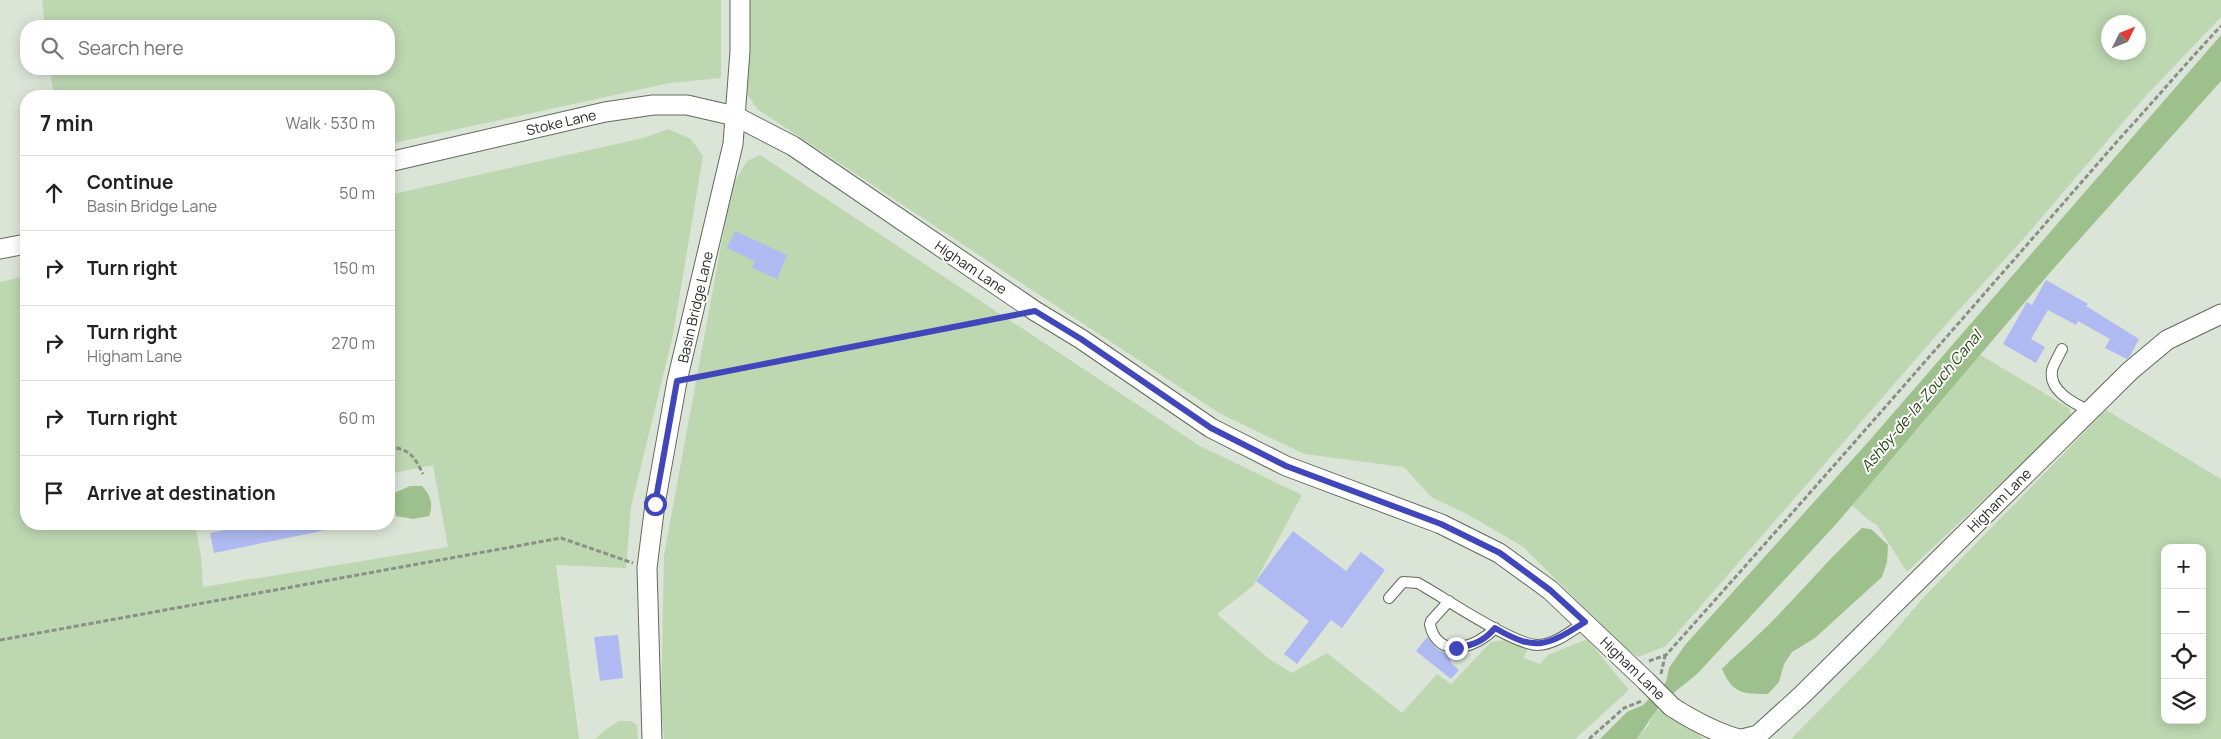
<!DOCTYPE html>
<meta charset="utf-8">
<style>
body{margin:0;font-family:Manrope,sans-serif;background:#f6f6f6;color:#222}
.controls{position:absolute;right:15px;bottom:15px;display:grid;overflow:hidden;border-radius:10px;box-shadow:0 2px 12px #0003}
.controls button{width:45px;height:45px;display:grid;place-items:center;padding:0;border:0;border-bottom:1px solid #e0e0e0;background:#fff;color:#222;font:25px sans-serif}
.compass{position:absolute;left:2101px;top:15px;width:45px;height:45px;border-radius:50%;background:#fff;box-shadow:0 2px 12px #0003;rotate:47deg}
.stop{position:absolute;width:15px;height:15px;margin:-11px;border:4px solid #4146ba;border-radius:50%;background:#fff}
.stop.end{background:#4146ba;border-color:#fff;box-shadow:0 1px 5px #0008}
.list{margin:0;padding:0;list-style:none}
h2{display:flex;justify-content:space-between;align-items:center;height:65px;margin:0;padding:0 20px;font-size:21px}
h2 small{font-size:16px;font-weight:400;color:#767676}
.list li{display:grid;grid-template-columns:32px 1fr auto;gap:15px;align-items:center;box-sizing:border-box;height:75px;padding:0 20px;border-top:1px solid #e0e0e0}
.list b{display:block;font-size:19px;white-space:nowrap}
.list p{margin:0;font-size:16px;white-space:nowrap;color:#767676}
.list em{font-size:16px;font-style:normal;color:#767676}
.icon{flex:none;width:28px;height:28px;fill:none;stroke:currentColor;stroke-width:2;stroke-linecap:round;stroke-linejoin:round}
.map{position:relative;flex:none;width:2221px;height:739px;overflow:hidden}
.search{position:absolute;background:#fff;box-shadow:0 2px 12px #0003;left:20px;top:20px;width:375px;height:55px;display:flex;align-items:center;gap:12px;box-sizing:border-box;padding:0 18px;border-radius:20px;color:#767676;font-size:19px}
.panel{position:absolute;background:#fff;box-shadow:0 2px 12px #0003;left:20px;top:90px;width:375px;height:440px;border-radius:20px}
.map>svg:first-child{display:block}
</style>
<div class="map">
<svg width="2221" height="739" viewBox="0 0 2221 739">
<rect width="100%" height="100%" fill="#dbe5d7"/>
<g fill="#bdd7b1" fill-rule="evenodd">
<polygon points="42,0 721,0 721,78 670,83 389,144 389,96 54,96 50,69 389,69 389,26 45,26"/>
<path d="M746,0H2221V17L2143,99L2025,237L1949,321L1666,646L1638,657L1624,647L1522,546L1465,513L1431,497L1404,467L1304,454L1219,413L757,109L745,91ZM2108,22H2138V52H2108Z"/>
<polygon points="668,129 691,139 703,156 673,335 631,507 626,568 556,565 579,739 0,739 0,282 26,276 26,524 195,524 201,556 203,587 448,547 433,465 389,474 389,195 643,138"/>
<polygon points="760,155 1200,446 1302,495 1253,586 1217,614 1269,659 1292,673 1327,653 1402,713 1437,674 1451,684 1491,642 1507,640 1528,649 1523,658 1540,664 1548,655 1587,639 1629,690 1575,739 664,739 661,705 664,555 732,186 747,161"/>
<polygon points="1979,354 2069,408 2071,417 1907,572 1877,525 1866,518 1852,505"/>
<path d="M2106,410L2221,479V739H1791L1875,654L1924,597ZM2165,548H2202V720H2165Z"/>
<polygon points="1666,709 1704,739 1636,739 1648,726 1655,711"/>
<polygon points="619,721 631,721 637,725 638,739 595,739 605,730"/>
</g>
<g fill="#9dc08d">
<path d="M2221,35V81L2054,268L1837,523L1698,673C1684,685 1668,696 1657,710C1649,719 1645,729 1636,739H1600L1627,712L1643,705L1666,682L1669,668L1685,645L1869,441Z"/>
<path d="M410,486H422C430,494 434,505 429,516L413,519L396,516L392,494Z"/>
<path d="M1862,528L1871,529L1888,545L1887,562L1882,577L1815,638L1792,652L1784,664L1779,682L1768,694C1743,694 1733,694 1722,669C1733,657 1746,647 1758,635C1794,601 1825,562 1862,528Z"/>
</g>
<g fill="#aebaf1">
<polygon points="735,231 787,255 777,279 752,268 755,261 727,248"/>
<polygon points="2046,280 2088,304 2086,306 2139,339 2130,356 2127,359 2105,348 2110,339 2078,321 2076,325 2048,310 2031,339 2045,347 2036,363 2003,344 2027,302 2032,305"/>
<polygon points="256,524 326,524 326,530 214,553 210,533"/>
<polygon points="1293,531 1346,571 1361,552 1385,570 1342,628 1331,620 1297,664 1284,654 1309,621 1256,581"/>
<polygon points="618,635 623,678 600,681 594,637"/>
<polygon points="1427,637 1436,648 1453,657 1450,662 1459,670 1451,679 1416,651"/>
</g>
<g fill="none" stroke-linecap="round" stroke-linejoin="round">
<defs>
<g id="service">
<path d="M2062,349C2059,355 2054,363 2052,370C2048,391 2075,404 2090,411"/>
<path d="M1389,598L1403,582L1418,583C1443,597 1512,644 1537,645C1555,645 1571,631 1585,622"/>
<path d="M1449,601L1431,621L1430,625C1438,660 1477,648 1495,628"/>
</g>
<g id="minor">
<polyline points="389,162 605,112 653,105 687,105 735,116 793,146 1035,311 1081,339 1211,428 1286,466 1441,524 1499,553 1550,590 1646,681"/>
<polyline points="0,249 26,244"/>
<path d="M1672,707C1694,721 1714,732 1739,739"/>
<polyline points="652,739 647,568 655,504 677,381 733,144 740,51 740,0"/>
<polyline points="1742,739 1758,735 1802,695 2130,371 2167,340 2221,314"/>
</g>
</defs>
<use href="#service" stroke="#616a5d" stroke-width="12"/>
<use href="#minor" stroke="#616a5d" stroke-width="21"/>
<g stroke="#899186" stroke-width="3" stroke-dasharray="5 2.5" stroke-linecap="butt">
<polyline points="695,378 1013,316"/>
<path d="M389,447C410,449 414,456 423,474"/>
<polyline points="0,640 561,538 633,563"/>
<path d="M1649,661L1666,655C1819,484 1970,310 2121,137C2155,100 2187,62 2221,26"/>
<polyline points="1661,674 1665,656"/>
<polyline points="1589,739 1624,708 1642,701"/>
</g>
<use href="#service" stroke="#fff" stroke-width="10"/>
<use href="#minor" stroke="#fff" stroke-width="19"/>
<defs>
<polyline id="minor-bridge" points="1646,681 1672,707"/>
</defs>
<use href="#minor-bridge" stroke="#616a5d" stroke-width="21" stroke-linecap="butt"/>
<use href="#minor-bridge" stroke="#fff" stroke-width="19"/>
</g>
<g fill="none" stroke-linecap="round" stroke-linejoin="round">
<path stroke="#4146ba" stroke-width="6" d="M655,504L677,381L1035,311L1081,339L1211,428L1286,466L1441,524L1500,553L1550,590L1585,622C1547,646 1536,652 1495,628C1484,641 1474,645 1456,648"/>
</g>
<g text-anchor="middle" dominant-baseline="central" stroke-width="4" stroke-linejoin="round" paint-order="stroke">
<g font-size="14" fill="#262a24" stroke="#fff">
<text transform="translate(561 122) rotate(-13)">Stoke Lane</text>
<text transform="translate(971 267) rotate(34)">Higham Lane</text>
<text transform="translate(695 307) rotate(-77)">Basin Bridge Lane</text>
<text transform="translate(1999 500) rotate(-45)">Higham Lane</text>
<text transform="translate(1633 668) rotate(44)">Higham Lane</text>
</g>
<g font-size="15" font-style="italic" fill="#23430f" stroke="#fff">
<text transform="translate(1921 401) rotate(-50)">Ashby-de-la-Zouch Canal</text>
</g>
</g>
</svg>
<div class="controls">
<button>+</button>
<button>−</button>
<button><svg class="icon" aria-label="locate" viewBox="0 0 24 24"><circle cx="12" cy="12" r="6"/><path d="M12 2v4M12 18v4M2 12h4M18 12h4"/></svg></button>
<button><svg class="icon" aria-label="layers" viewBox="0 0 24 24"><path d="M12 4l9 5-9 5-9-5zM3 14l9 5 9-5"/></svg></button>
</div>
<svg class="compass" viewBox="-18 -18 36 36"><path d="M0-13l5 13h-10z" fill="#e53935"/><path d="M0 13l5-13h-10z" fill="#767676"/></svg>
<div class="stop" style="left:655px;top:504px"></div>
<div class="stop end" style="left:1456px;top:648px"></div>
<div class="search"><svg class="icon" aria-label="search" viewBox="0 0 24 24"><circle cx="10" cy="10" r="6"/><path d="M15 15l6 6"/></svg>Search here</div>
<section class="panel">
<h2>7 min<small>Walk · 530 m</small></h2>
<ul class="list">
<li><svg class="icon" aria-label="ahead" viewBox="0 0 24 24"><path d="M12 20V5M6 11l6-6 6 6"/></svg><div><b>Continue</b><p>Basin Bridge Lane</p></div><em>50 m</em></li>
<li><svg class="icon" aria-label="right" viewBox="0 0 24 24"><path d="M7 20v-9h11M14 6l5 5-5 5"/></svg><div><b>Turn right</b></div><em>150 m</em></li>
<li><svg class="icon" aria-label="right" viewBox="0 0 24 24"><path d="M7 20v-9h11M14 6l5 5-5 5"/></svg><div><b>Turn right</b><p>Higham Lane</p></div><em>270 m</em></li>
<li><svg class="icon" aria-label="right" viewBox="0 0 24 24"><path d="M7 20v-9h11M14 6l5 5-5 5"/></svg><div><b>Turn right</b></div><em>60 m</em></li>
<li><svg class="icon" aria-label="arrive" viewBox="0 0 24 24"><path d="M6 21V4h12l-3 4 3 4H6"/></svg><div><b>Arrive at destination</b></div></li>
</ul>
</section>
</div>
